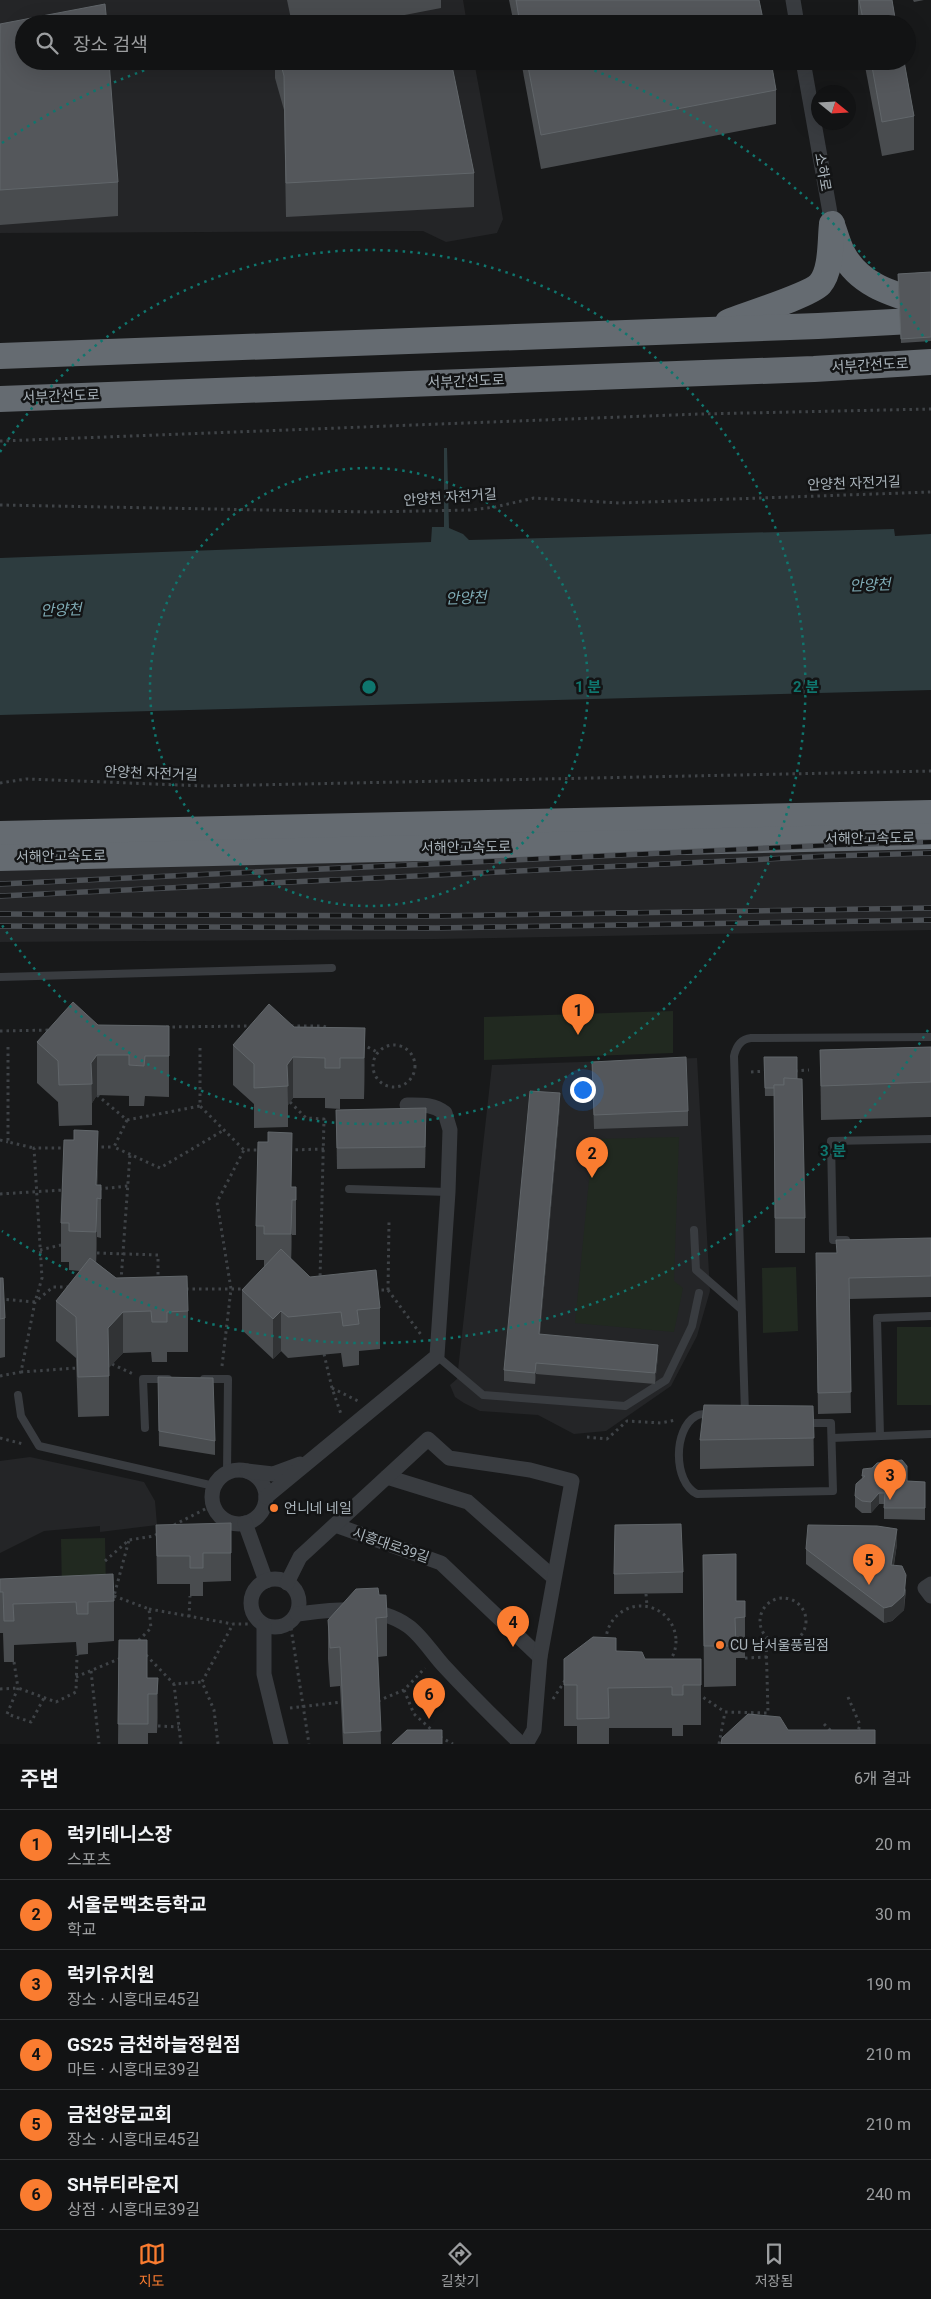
<!DOCTYPE html>
<html lang="ko">
<meta charset="utf-8">
<style>
body{margin:0;font-family:Roboto,"Noto Sans KR",sans-serif;background:#1b1c1d;color:#f1f3f6}
.compass{position:absolute;left:811px;top:85px;width:45px;height:45px;border-radius:50%;background:#121314;box-shadow:0 5px 20px #0002;rotate:108deg}
.you{position:absolute;left:582px;top:1089px;width:18px;height:18px;margin:-12px;border:4px solid #fff;border-radius:50%;background:#1a73e8;box-shadow:0 0 0 8px #1a73e833}
.badge{display:grid;place-items:center;width:32px;height:32px;border-radius:50%;background:#fa7c30;color:#111;font-size:16px;font-weight:700}
.pin{position:absolute;translate:-50% -41px;filter:drop-shadow(0 1px 2px #0008)}
.pin::after{content:'';position:absolute;top:26px;width:18px;height:15px;background:inherit;clip-path:polygon(0 0,100% 0,50% 100%)}
.list{margin:0;padding:0;list-style:none}
h2{display:flex;justify-content:space-between;align-items:center;height:65px;margin:0;padding:0 20px;font-size:21px}
h2 small{font-size:16px;font-weight:400;color:#9c9ea0}
.list li{display:grid;grid-template-columns:32px 1fr auto;gap:15px;align-items:center;box-sizing:border-box;height:70px;padding:0 20px;border-top:1px solid #313234}
.list b{display:block;font-size:19px;white-space:nowrap}
.list p{margin:0;font-size:16px;white-space:nowrap;color:#9c9ea0}
.list em{font-size:16px;font-style:normal;color:#9c9ea0}
.icon{flex:none;width:28px;height:28px;fill:none;stroke:currentColor;stroke-width:2;stroke-linecap:round;stroke-linejoin:round}
.map{position:relative;flex:none;width:931px;height:1744px;overflow:hidden}
.search{position:absolute;background:#121314;box-shadow:0 5px 20px #0002;left:15px;right:15px;top:15px;height:55px;display:flex;align-items:center;gap:12px;box-sizing:border-box;padding:0 18px;border-radius:28px;color:#9c9ea0;font-size:19px}
.sheet{height:485px;background:#121314}
nav{display:flex;justify-content:space-around;align-items:center;box-sizing:border-box;height:70px;border-top:1px solid #313234;background:#121314;font-size:14px;color:#9c9ea0}
nav a{display:grid;justify-items:center;gap:2px}
nav .on{color:#fa7c30}
.map>svg:first-child{display:block}
</style>
<div class="map">
<svg width="931" height="1744" viewBox="0 0 931 1744">
<rect width="100%" height="100%" fill="#18191a"/>
<g fill="#242527">
<polygon points="0,0 463,0 467,24 24,24 24,61 474,61 503,219 497,233 446,242 423,231 0,233"/>
<polygon points="931,833 931,930 436,939 0,942 0,869"/>
<polygon points="697,1058 710,1291 697,1336 671,1386 606,1431 574,1434 538,1415 480,1411 464,1403 455,1397 450,1385 457,1379 492,1065"/>
<polygon points="30,1457 144,1482 155,1501 157,1525 100,1532 100,1526 44,1531 0,1553 0,1461"/>
</g>
<g fill="#212920">
<polygon points="673,1011 673,1053 484,1060 484,1017"/>
<polygon points="679,1137 674,1281 683,1288 674,1332 575,1323 593,1139"/>
<polygon points="796,1267 798,1331 763,1333 762,1268"/>
<rect x="897" y="1327" width="34" height="78"/>
<polygon points="105,1538 106,1590 62,1593 61,1539"/>
</g>
<polygon fill="#2d3c3f" points="444,448 447,448 449,528 463,534 469,540 894,529 895,536 931,534 931,690 0,715 0,558 431,542 432,527 444,527"/>
<g fill="none" stroke-linecap="round" stroke-linejoin="round">
<g stroke="#3f4347" stroke-width="3" stroke-dasharray="2.5 4" stroke-linecap="butt">
<polyline points="0,441 700,414 931,409"/>
<polyline points="0,505 370,512 470,510 495,507 534,498 619,503 931,492"/>
<polyline points="0,783 26,779 206,786 931,771"/>
<polyline points="291,1026 323,1026 329,1028"/>
<polyline points="166,1027 252,1026"/>
<polyline points="0,1031 52,1030"/>
<polyline points="362,1044 377,1052"/>
<circle cx="394" cy="1066" r="21"/>
<polyline points="8,1047 8,1142 34,1148"/>
<polyline points="200,1048 200,1106 244,1150"/>
<polyline points="795,1071 809,1070"/>
<polyline points="751,1072 767,1071"/>
<polyline points="97,1095 127,1120"/>
<polyline points="290,1102 306,1118 324,1119 320,1279"/>
<polyline points="127,1120 114,1147 160,1168 224,1130"/>
<polyline points="127,1120 200,1106"/>
<polyline points="0,1140 8,1142"/>
<polyline points="95,1147 114,1147"/>
<polyline points="289,1150 324,1149"/>
<polyline points="99,1189 128,1186"/>
<polyline points="0,1194 63,1190"/>
<polyline points="40,1250 61,1245"/>
<polyline points="97,1253 158,1255 158,1280"/>
<polyline points="121,1281 130,1154"/>
<polyline points="69,1287 53,1287 35,1302 21,1372 77,1368"/>
<polyline points="186,1289 247,1289"/>
<polyline points="375,1290 388,1290 389,1222"/>
<polyline points="388,1290 422,1336"/>
<polyline points="0,1299 35,1302 42,1278 34,1148 66,1148"/>
<polyline points="324,1354 332,1388 341,1414"/>
<polyline points="112,1364 133,1374"/>
<polyline points="222,1366 231,1289 217,1202 244,1150 260,1150"/>
<polyline points="0,1376 21,1372"/>
<polyline points="332,1388 358,1401"/>
<polyline points="587,1437 607,1439 627,1421 661,1423 676,1420"/>
<polyline points="0,1438 23,1444"/>
<polyline points="174,1525 213,1505"/>
<polyline points="216,1526 218,1514"/>
<polyline points="105,1561 129,1540 154,1536 159,1533"/>
<polyline points="646,1594 647,1606"/>
<polyline points="114,1596 149,1609 151,1628 136,1643"/>
<polyline points="110,1597 114,1596 129,1540"/>
<circle cx="783" cy="1621" r="23"/>
<circle cx="641" cy="1641" r="35"/>
<polyline points="149,1609 233,1624 248,1624"/>
<polyline points="189,1617 190,1596"/>
<polyline points="291,1628 309,1744"/>
<polyline points="146,1655 174,1684"/>
<polyline points="745,1658 767,1657"/>
<polyline points="14,1662 18,1688 7,1714 31,1722 44,1698"/>
<polyline points="91,1671 99,1744"/>
<polyline points="76,1677 121,1658"/>
<polyline points="0,1689 18,1688 56,1702 76,1692 77,1655"/>
<polyline points="404,1690 414,1714 433,1731"/>
<polyline points="698,1694 725,1712 768,1713 766,1638"/>
<polyline points="848,1697 860,1725 857,1734"/>
<polyline points="553,1699 566,1679"/>
<polyline points="378,1701 404,1690 425,1668"/>
<polyline points="290,1708 341,1702"/>
<polyline points="824,1724 832,1732"/>
<polyline points="158,1726 179,1727"/>
<polyline points="440,1737 453,1744"/>
<polyline points="181,1744 174,1684 202,1682"/>
<polyline points="218,1744 214,1710 202,1682 233,1624"/>
<polyline points="719,1744 725,1712"/>
</g>
<g stroke="#393c40" stroke-width="8">
<polyline points="0,977 332,968"/>
<polyline points="349,1189 448,1192"/>
<polyline points="694,1230 696,1270 741,1309"/>
<polyline points="846,1240 833,1240 831,1141 931,1139"/>
<polyline points="437,1356 483,1395 625,1406 666,1380 692,1326 699,1293"/>
<polyline points="204,1379 228,1379 227,1473"/>
<polyline points="18,1395 21,1416 39,1446 214,1486"/>
<path d="M711,1414C706,1414 700,1413 696,1416C673,1429 673,1482 697,1494L833,1491L831,1423H804"/>
<path d="M745,1414L734,1056C736,1047 741,1039 751,1038L931,1037"/>
<polyline points="145,1428 143,1379 168,1379"/>
<polyline points="880,1436 877,1318 931,1316"/>
<polyline points="832,1438 931,1434"/>
</g>
<g stroke="#393c40" stroke-width="15">
<polyline points="793,0 797,24"/>
<polyline points="803,61 832,224"/>
<circle cx="239" cy="1497" r="27"/>
<polyline points="247,1471 273,1474 300,1464"/>
<polyline points="387,1477 468,1502 553,1577"/>
<path d="M266,1497L437,1356L448,1192L450,1130L445,1113C433,1104 422,1105 407,1105"/>
<polyline points="245,1523 266,1581"/>
<polyline points="335,1525 441,1563 540,1657"/>
<circle cx="275" cy="1603" r="24"/>
<polyline points="287,1583 300,1557 428,1439 449,1458 530,1470 572,1481 540,1657 534,1730 526,1744"/>
<polyline points="931,1584 925,1588 931,1596"/>
<path d="M297,1614C332,1610 376,1603 408,1626C421,1635 432,1653 443,1665C468,1692 494,1718 521,1744"/>
<polyline points="264,1626 264,1674 281,1744"/>
</g>
<g stroke="#656b71" stroke-width="26">
<path d="M832,225C836,235 838,245 843,254C861,288 898,295 931,306"/>
<path d="M728,322C746,315 810,295 820,284C832,270 830,241 832,224"/>
<polyline points="0,356 818,326 931,320"/>
<polyline points="0,399 814,369 931,362"/>
<polyline points="0,834 931,813"/>
<polyline points="0,858 931,836"/>
</g>
<defs>
<g id="rail">
<polyline points="0,884 834,845 931,842"/>
<polyline points="0,896 829,856 931,853"/>
<polyline points="0,914 435,916 931,908"/>
<polyline points="0,926 437,928 931,920"/>
</g>
</defs>
<use href="#rail" stroke="#4c5055" stroke-width="5.5"/>
<use href="#rail" stroke="#131415" stroke-width="4" stroke-dasharray="11" stroke-linecap="butt"/>
</g>
<g fill="#494c4f">
<polygon points="287,0 441,0 441,8 358,24 292,24"/>
<polygon points="509,0 759,0 764,24 514,24"/>
<polygon points="858,0 892,0 896,24 858,24"/>
<polygon points="913,0 924,0 914,2"/>
<polygon points="0,24 118,182 118,216 0,225"/>
<polygon points="275,61 451,61 474,173 474,207 286,217 284,110 275,78"/>
<polygon points="521,61 771,61 776,90 776,124 541,169"/>
<polygon points="864,61 904,61 914,116 914,150 882,156"/>
<polygon points="931,272 931,341 901,343 898,274"/>
<polygon points="98,1025 169,1026 169,1097 145,1096 144,1106 129,1106 129,1096 97,1095 92,1103 92,1125 59,1126 58,1102 37,1083 37,1042"/>
<polygon points="294,1027 365,1028 364,1099 340,1099 340,1109 325,1108 325,1098 293,1098 288,1105 288,1127 254,1128 254,1104 233,1085 233,1045"/>
<polygon points="931,1047 931,1117 821,1120 820,1050"/>
<polygon points="764,1057 797,1079 805,1218 805,1253 775,1253 774,1096 765,1096"/>
<polygon points="592,1062 688,1111 688,1126 594,1129"/>
<polygon points="560,1105 540,1334 658,1356 655,1384 536,1374 535,1384 504,1381 504,1370"/>
<polygon points="336,1110 426,1129 425,1168 337,1169"/>
<polygon points="98,1170 97,1185 101,1185 101,1238 97,1237 96,1262 116,1278 188,1311 188,1352 167,1352 167,1362 152,1362 151,1352 123,1353 109,1367 109,1416 78,1417 76,1358 56,1341 56,1301 80,1271 69,1270 69,1262 61,1262 61,1223"/>
<polygon points="291,1187 296,1187 296,1235 292,1235 291,1259 310,1277 380,1308 380,1349 359,1351 359,1365 343,1367 341,1353 288,1358 281,1351 273,1359 242,1330 242,1290 264,1267 264,1260 256,1260 256,1226"/>
<polygon points="931,1238 931,1297 849,1299 851,1413 818,1414 816,1274 836,1253"/>
<polygon points="0,1278 5,1318 5,1357 0,1358"/>
<polygon points="158,1377 215,1441 215,1455 159,1446"/>
<polygon points="813,1406 814,1466 700,1469 700,1440"/>
<polygon points="863,1469 907,1481 925,1482 925,1520 884,1519 884,1504 879,1504 871,1513 862,1513 855,1507 855,1496 862,1479"/>
<polygon points="156,1525 231,1553 231,1581 203,1582 203,1596 190,1596 190,1584 157,1584"/>
<polygon points="897,1544 894,1565 906,1590 904,1610 892,1621 884,1623 806,1564 806,1549"/>
<polygon points="703,1555 736,1601 745,1601 745,1658 736,1658 736,1686 704,1687"/>
<polygon points="683,1572 683,1593 614,1594 614,1574"/>
<polygon points="0,1579 114,1601 114,1641 88,1643 88,1654 77,1655 76,1642 14,1645 14,1662 4,1662 3,1633 0,1633"/>
<polygon points="379,1595 387,1617 387,1656 378,1657 381,1744 343,1744 340,1686 330,1687 328,1659 328,1620"/>
<polygon points="119,1640 147,1678 158,1678 157,1733 148,1733 148,1744 118,1744"/>
<polygon points="616,1651 645,1659 701,1659 701,1725 683,1725 683,1736 672,1736 672,1728 609,1728 609,1744 577,1744 577,1726 564,1726 564,1659"/>
</g>
<g fill="#313335">
<polygon points="365,1028 365,1069 364,1099 364,1058"/>
<polygon points="97,1055 97,1095 92,1103 91,1063"/>
<polygon points="293,1057 293,1098 288,1105 287,1065"/>
<polygon points="560,1093 560,1105 539,1345 539,1334"/>
<polygon points="426,1108 426,1129 425,1168 425,1147"/>
<polygon points="98,1131 98,1170 96,1224 96,1185"/>
<polygon points="97,1198 97,1237 96,1271 96,1232"/>
<polygon points="292,1200 292,1235 291,1268 291,1234"/>
<polygon points="281,1311 281,1351 273,1359 273,1319"/>
<polygon points="123,1312 123,1353 108,1369 108,1328"/>
<polygon points="658,1345 658,1356 655,1384 655,1373"/>
<polygon points="536,1363 536,1374 535,1384 535,1373"/>
<polygon points="879,1493 879,1504 871,1513 871,1502"/>
<polygon points="897,1529 897,1544 891,1580 891,1565"/>
<polygon points="906,1575 904,1610 892,1621 884,1623 884,1608"/>
<polygon points="158,1678 158,1718 157,1733 157,1694"/>
</g>
<g fill="#54575b" stroke="#61666a">
<polygon points="516,0 759,0 764,24 520,24"/>
<polygon points="859,0 892,0 896,24 864,24"/>
<polygon points="105,4 107,24 24,24 24,61 109,61 118,182 0,190 0,24"/>
<polygon points="442,19 443,24 408,24"/>
<polygon points="280,61 451,61 474,173 286,183 284,76"/>
<polygon points="527,61 771,61 776,90 541,135"/>
<polygon points="871,61 904,61 914,116 882,122"/>
<polygon points="931,272 931,337 901,339 898,274"/>
<polygon points="73,1002 98,1025 169,1026 169,1056 145,1056 144,1066 129,1065 129,1055 97,1055 91,1063 92,1084 59,1085 58,1061 37,1042"/>
<polygon points="269,1004 294,1027 365,1028 364,1058 340,1058 340,1068 325,1068 325,1058 293,1057 287,1065 288,1086 254,1088 254,1064 233,1045"/>
<polygon points="931,1047 931,1082 821,1086 820,1050"/>
<polygon points="686,1057 688,1111 594,1115 592,1062"/>
<polygon points="764,1057 797,1057 797,1079 784,1078 784,1085 774,1085 774,1088 765,1088"/>
<polygon points="784,1078 802,1079 805,1218 775,1218 774,1085 784,1085"/>
<polygon points="530,1091 560,1093 539,1334 658,1345 655,1373 536,1363 535,1373 504,1370"/>
<polygon points="426,1108 425,1147 337,1148 336,1110"/>
<polygon points="74,1130 98,1131 96,1185 101,1185 101,1199 97,1198 96,1232 69,1231 69,1223 61,1223 64,1140 74,1140"/>
<polygon points="268,1132 292,1133 291,1187 296,1187 296,1200 292,1200 291,1234 264,1234 264,1226 256,1226 258,1142 268,1142"/>
<polygon points="931,1238 931,1276 849,1278 851,1392 818,1393 816,1253 837,1253 836,1240"/>
<polygon points="281,1249 310,1277 376,1270 380,1308 357,1310 359,1324 343,1326 341,1312 288,1317 281,1311 273,1319 242,1290"/>
<polygon points="90,1258 116,1278 187,1276 188,1311 167,1312 167,1322 152,1322 151,1311 123,1312 108,1328 109,1376 78,1377 76,1317 56,1301"/>
<polygon points="0,1278 3,1278 5,1318 0,1319"/>
<polygon points="158,1377 213,1378 215,1441 159,1431"/>
<polygon points="704,1405 813,1406 814,1438 700,1440"/>
<polygon points="902,1460 907,1466 907,1481 925,1482 925,1508 884,1508 885,1493 879,1493 871,1502 862,1501 855,1496 856,1484 865,1476 862,1476 863,1469 872,1468 877,1463"/>
<polygon points="231,1523 231,1553 203,1553 203,1568 190,1568 190,1556 157,1556 156,1525"/>
<polygon points="681,1524 683,1572 614,1574 615,1525"/>
<polygon points="808,1525 877,1526 897,1529 891,1565 902,1566 906,1575 904,1595 892,1606 884,1608 806,1549"/>
<polygon points="736,1554 736,1601 745,1601 745,1617 735,1618 736,1646 704,1646 703,1555"/>
<polygon points="113,1574 114,1601 88,1602 88,1614 77,1614 76,1602 13,1604 14,1621 4,1621 3,1592 0,1592 0,1579"/>
<polygon points="378,1588 379,1595 386,1595 387,1617 376,1618 381,1731 344,1733 340,1647 330,1648 328,1620 356,1589"/>
<polygon points="593,1637 616,1638 616,1651 642,1652 645,1659 701,1659 701,1685 683,1685 683,1695 672,1695 672,1687 608,1688 609,1718 577,1719 577,1685 564,1685 564,1659"/>
<polygon points="119,1640 147,1640 147,1678 158,1678 157,1694 148,1694 148,1724 118,1724"/>
<polygon points="748,1714 780,1717 788,1730 875,1730 875,1744 721,1744 722,1738"/>
<polygon points="407,1730 442,1730 442,1744 392,1744"/>
</g>
<g fill="none" stroke="#0f766e" stroke-width="2.5" stroke-dasharray="2.5 5">
<circle cx="369" cy="687" r="219"/>
<path d="M0 452A437 437 0 1 1 0 922"/>
<path d="M928 1030A656 656 0 0 1 2 1231M2 143A656 656 0 0 1 172 61M566 61A656 656 0 0 1 928 344"/>
</g>
<g fill="#fa7c30" stroke="#131415" stroke-width="2">
<circle cx="274" cy="1508" r="5"/>
<circle cx="720" cy="1645" r="5"/>
</g>
<g text-anchor="middle" dominant-baseline="central" stroke-width="5" stroke-linejoin="round" paint-order="stroke">
<g font-size="14" fill="#aab4bb" stroke="#131415">
<text transform="translate(823 172) rotate(80)">소하로</text>
<text transform="translate(870 365) rotate(-3)">서부간선도로</text>
<text transform="translate(466 381) rotate(-2)">서부간선도로</text>
<text transform="translate(61 396) rotate(-2)">서부간선도로</text>
<text transform="translate(854 483) rotate(-2)">안양천 자전거길</text>
<text transform="translate(450 497) rotate(-4)">안양천 자전거길</text>
<text transform="translate(151 773) rotate(2)">안양천 자전거길</text>
<text transform="translate(870 838) rotate(-1)">서해안고속도로</text>
<text transform="translate(466 847) rotate(-1)">서해안고속도로</text>
<text transform="translate(61 856) rotate(-1)">서해안고속도로</text>
<text transform="translate(391 1545) rotate(19)">시흥대로39길</text>
</g>
<g font-size="14" fill="#aab4bb" stroke="#131415" text-anchor="start">
<text x="284" y="1508">언니네 네일</text>
<text x="730" y="1645">CU 남서울풍림점</text>
</g>
<g font-size="15" font-style="italic" fill="#80adb7" stroke="#131415">
<text transform="translate(870 585) rotate(-2)">안양천</text>
<text transform="translate(466 598) rotate(-2)">안양천</text>
<text transform="translate(61 610) rotate(-2)">안양천</text>
</g>
</g>
<circle cx="369" cy="687" r="8" fill="#0f766e" stroke="#131415" stroke-width="2.5"/>
<g font-size="15" text-anchor="middle" font-weight="bold" fill="#0f766e" stroke="#131415" stroke-width="5" stroke-linejoin="round" paint-order="stroke">
<text x="588" y="692">1 분</text>
<text x="806" y="692">2 분</text>
<text x="833" y="1156">3 분</text>
</g>
</svg>
<svg class="compass" viewBox="-18 -18 36 36"><path d="M0-13l5 13h-10z" fill="#e53935"/><path d="M0 13l5-13h-10z" fill="#9c9ea0"/></svg>
<div class="you"></div>
<div class="pin badge" style="left:578px;top:1035px">1</div>
<div class="pin badge" style="left:592px;top:1178px">2</div>
<div class="pin badge" style="left:890px;top:1500px">3</div>
<div class="pin badge" style="left:513px;top:1647px">4</div>
<div class="pin badge" style="left:869px;top:1585px">5</div>
<div class="pin badge" style="left:429px;top:1719px">6</div>
<div class="search"><svg class="icon" aria-label="search" viewBox="0 0 24 24"><circle cx="10" cy="10" r="6"/><path d="M15 15l6 6"/></svg>장소 검색</div>
</div>
<section class="sheet">
<h2>주변<small>6개 결과</small></h2>
<ul class="list">
<li><span class="badge">1</span><div><b>럭키테니스장</b><p>스포츠</p></div><em>20 m</em></li>
<li><span class="badge">2</span><div><b>서울문백초등학교</b><p>학교</p></div><em>30 m</em></li>
<li><span class="badge">3</span><div><b>럭키유치원</b><p>장소 · 시흥대로45길</p></div><em>190 m</em></li>
<li><span class="badge">4</span><div><b>GS25 금천하늘정원점</b><p>마트 · 시흥대로39길</p></div><em>210 m</em></li>
<li><span class="badge">5</span><div><b>금천양문교회</b><p>장소 · 시흥대로45길</p></div><em>210 m</em></li>
<li><span class="badge">6</span><div><b>SH뷰티라운지</b><p>상점 · 시흥대로39길</p></div><em>240 m</em></li>
</ul>
</section>
<nav>
<a class="on"><svg class="icon" aria-label="map" viewBox="0 0 24 24"><path d="M3 6l6-2 6 2 6-2v14l-6 2-6-2-6 2zM9 4v14M15 6v14"/></svg>지도</a>
<a><svg class="icon" aria-label="directions" viewBox="0 0 24 24"><path d="M12 3l9 9-9 9-9-9zM9 14v-3h6M13 9l2 2-2 2"/></svg>길찾기</a>
<a><svg class="icon" aria-label="saved" viewBox="0 0 24 24"><path d="M7 4h10v16l-5-4-5 4z"/></svg>저장됨</a>
</nav>
